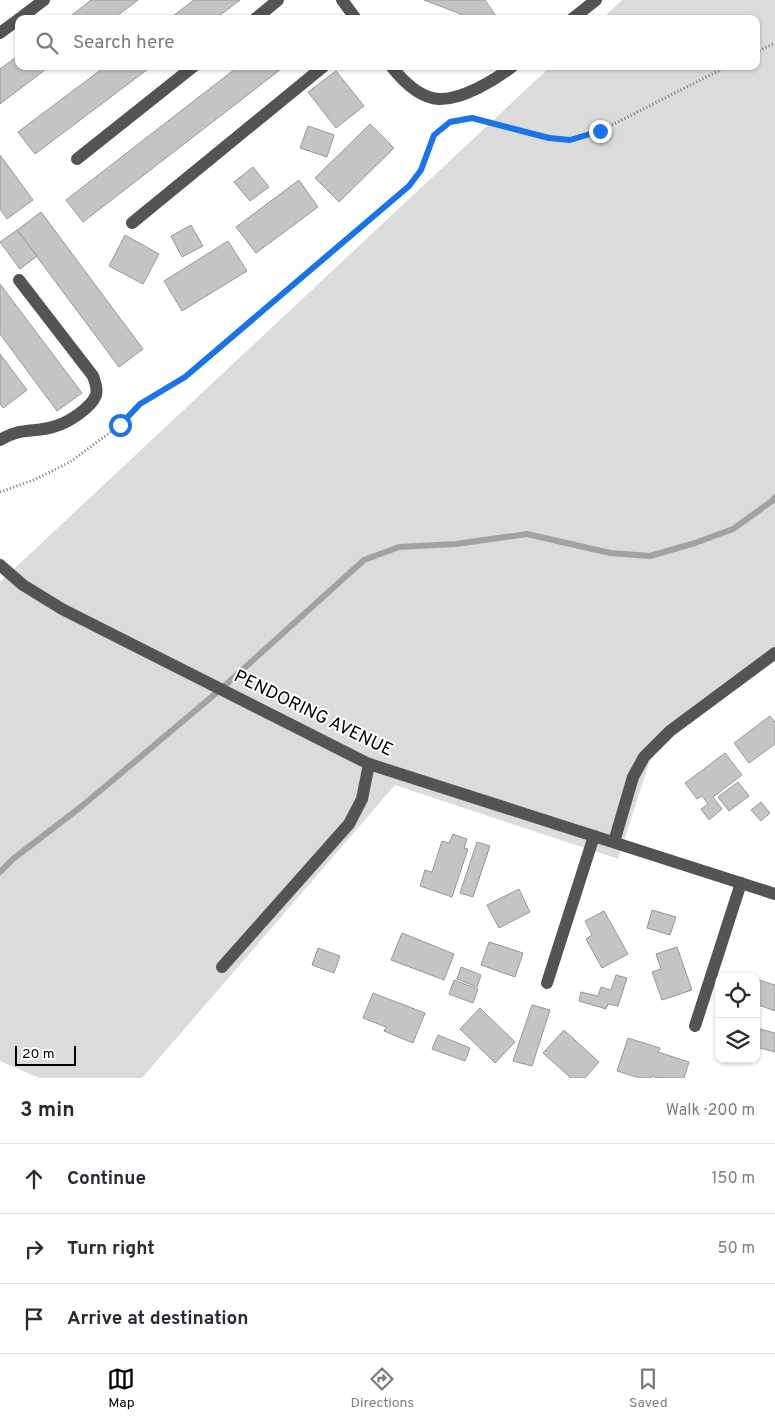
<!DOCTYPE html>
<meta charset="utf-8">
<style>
body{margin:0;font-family:Overpass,sans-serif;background:#f2f2f3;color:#2b2b33}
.controls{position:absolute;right:15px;bottom:15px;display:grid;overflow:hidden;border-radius:10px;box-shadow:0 1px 4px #0004}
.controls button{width:45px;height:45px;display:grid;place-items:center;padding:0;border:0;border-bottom:1px solid #e1e1e2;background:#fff;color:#2b2b33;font:25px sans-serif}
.scale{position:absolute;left:15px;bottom:12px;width:61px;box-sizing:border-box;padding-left:5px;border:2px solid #000;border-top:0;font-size:14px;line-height:18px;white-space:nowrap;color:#000;-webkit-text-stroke:4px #fff;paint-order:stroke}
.stop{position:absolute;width:15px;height:15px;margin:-11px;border:4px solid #1a73e8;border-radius:50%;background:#fff}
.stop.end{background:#1a73e8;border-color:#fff;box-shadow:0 1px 5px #0008}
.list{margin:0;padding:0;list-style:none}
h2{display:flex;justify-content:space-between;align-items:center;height:65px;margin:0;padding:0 20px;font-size:21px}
h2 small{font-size:16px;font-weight:400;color:#7c7c81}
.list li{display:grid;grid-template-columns:32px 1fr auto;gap:15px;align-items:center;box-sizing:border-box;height:70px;padding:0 20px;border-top:1px solid #e1e1e2}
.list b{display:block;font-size:19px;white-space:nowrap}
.list em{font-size:16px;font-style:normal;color:#7c7c81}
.icon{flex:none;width:28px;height:28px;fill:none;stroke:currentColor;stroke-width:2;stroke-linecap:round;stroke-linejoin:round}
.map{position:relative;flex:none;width:775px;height:1078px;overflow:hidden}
.search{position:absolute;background:#fff;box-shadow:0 1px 4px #0004;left:15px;right:15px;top:15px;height:55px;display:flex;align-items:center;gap:12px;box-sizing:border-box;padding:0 18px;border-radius:10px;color:#7c7c81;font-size:19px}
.sheet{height:275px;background:#fff}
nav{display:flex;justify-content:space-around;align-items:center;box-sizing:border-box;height:70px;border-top:1px solid #e1e1e2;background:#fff;font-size:14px;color:#7c7c81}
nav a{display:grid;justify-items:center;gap:2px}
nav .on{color:#000}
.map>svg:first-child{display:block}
</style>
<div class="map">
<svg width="775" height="1078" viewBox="0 0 775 1078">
<rect width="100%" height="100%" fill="#fff"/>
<polygon fill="#dbdbdb" points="622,0 775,0 775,661 653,751 618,859 395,785 142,1078 39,1078 0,1061 0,582 551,66 756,66 756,19 602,19"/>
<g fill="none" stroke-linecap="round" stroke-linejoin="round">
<polyline stroke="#a2a2a2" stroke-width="6" points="0,872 13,859 82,806 221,689 364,560 399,547 456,544 527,534 610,553 650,556 695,543 733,529 772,501 775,497"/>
</g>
<g fill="#c4c4c4" stroke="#989898">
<polygon points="91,0 138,0 113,19 67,19"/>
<polygon points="194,0 240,0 215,19 169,19"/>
<polygon points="424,0 485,0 498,19 468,19 466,16"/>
<polygon points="19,55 19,66 50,66 0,104 0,69"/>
<polygon points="106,66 152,66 35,154 18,132"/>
<polygon points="239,66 285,66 83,222 66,200"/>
<polygon points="336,71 364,106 336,128 308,92"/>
<polygon points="370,124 394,148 339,202 315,178"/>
<polygon points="308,126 334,135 327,157 300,148"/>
<polygon points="0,155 33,200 7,219 0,209"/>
<polygon points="253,167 269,187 250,201 234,182"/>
<polygon points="299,180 318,207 256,253 236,227"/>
<polygon points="41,212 143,349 119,367 17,230"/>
<polygon points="191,225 203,246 182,257 171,236"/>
<polygon points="17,230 37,256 20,269 0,242"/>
<polygon points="125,235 159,254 143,284 109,266"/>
<polygon points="228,241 247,271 182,311 164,281"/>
<polygon points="0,284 82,393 57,411 0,334"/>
<polygon points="0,354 27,390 3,408 0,404"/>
<polygon points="770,716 775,722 775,744 749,763 734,743"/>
<polygon points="725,753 742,775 713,797 722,809 709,820 701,809 708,804 702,796 697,799 685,783"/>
<polygon points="738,782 749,796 729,811 718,797"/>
<polygon points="761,802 770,813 761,821 751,810"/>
<polygon points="453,834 467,839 464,848 468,849 452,897 420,886 425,870 432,872 442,841 449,843"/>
<polygon points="477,842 490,846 473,897 460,893"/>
<polygon points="519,889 530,912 499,928 487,905"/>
<polygon points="652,910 676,917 670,935 647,928"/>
<polygon points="604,911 628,954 602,968 586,939 592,935 585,921"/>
<polygon points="402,933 454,954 444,980 391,960"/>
<polygon points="489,942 523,953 515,977 481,965"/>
<polygon points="677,947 692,990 662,1000 652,972 661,969 656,954"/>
<polygon points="318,948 340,956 334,973 312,965"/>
<polygon points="461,967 481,975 477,987 457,979"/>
<polygon points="616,975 627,978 618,1006 608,1004 606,1009 579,1001 581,992 598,996 601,987 611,990"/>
<polygon points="756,979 775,985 775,1011 756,1004"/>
<polygon points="454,980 478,989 473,1003 449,994"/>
<polygon points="373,993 425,1013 413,1043 384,1031 386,1027 363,1018"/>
<polygon points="532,1005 550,1010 532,1066 513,1061"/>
<polygon points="480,1008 515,1042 495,1063 460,1029"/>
<polygon points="756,1028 775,1033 775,1052 756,1047"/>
<polygon points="564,1030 599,1062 585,1078 571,1078 543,1053"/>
<polygon points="438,1035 470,1048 465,1061 432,1049"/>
<polygon points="628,1038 660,1048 658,1052 689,1062 684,1078 658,1078 652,1076 651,1078 640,1078 617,1071"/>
</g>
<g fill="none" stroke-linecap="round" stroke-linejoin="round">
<g stroke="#767676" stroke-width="3" stroke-dasharray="1 2.5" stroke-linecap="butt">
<polyline points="756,52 775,43"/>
<polyline points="0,492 36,479 70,462 120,425 140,404 185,377 409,186 421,170 434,135 450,122 472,118 549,137 570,139 600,131 728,66"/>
</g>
<g stroke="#545454" stroke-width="12">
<polyline points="342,0 356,19"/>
<polyline points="19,19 44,0"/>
<polyline points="255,19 278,0"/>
<polyline points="572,19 596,0"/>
<polyline points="0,33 19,19"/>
<path d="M391,66C402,80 420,98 439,99C462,100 495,80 513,66"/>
<polyline points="77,159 194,66"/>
<polyline points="132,223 324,66"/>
<path d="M0,440C20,427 36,433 56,426C69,422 91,408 96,395C98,389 95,382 93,376L19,280"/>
<polyline points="0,565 23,585 62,609 369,764 775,894"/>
<polyline points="614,842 633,777 644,757 670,731 775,653"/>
<polyline points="222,967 349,824 362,799 369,764"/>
<polyline points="547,983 594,836"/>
<polyline points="695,1026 741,883"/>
</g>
</g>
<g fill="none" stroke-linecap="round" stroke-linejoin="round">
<polyline stroke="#1a73e8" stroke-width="6" points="120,425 140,404 185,377 409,186 421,170 434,135 450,122 472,118 549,138 570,140 600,131"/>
</g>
<g text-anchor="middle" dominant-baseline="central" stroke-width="4" stroke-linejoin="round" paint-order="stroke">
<g font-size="18" fill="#000" stroke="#fff">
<text transform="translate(313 714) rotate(26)">PENDORING AVENUE</text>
</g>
</g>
</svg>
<div class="controls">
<button><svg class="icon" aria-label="locate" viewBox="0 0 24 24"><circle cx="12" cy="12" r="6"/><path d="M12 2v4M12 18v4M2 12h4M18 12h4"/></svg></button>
<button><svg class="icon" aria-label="layers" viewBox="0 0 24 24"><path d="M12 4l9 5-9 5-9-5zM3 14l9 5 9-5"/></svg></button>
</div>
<div class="scale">20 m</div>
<div class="stop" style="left:120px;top:425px"></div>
<div class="stop end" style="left:600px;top:131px"></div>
<div class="search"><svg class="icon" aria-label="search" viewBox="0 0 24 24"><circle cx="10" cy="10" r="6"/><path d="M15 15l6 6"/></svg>Search here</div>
</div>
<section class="sheet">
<h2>3 min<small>Walk · 200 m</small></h2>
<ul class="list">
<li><svg class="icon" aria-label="ahead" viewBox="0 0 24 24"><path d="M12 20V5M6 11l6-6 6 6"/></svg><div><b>Continue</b></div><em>150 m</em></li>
<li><svg class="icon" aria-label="right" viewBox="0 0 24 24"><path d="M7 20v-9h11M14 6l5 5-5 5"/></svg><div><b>Turn right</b></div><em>50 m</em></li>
<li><svg class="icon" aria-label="arrive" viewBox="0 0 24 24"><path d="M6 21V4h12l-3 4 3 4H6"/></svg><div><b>Arrive at destination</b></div></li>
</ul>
</section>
<nav>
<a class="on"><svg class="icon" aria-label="map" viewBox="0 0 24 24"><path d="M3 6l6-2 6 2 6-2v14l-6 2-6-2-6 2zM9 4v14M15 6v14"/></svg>Map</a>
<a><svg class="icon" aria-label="directions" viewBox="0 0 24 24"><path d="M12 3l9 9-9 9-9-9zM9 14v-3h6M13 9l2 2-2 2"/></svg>Directions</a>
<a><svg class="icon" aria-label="saved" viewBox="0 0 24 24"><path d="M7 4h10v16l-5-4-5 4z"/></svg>Saved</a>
</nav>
